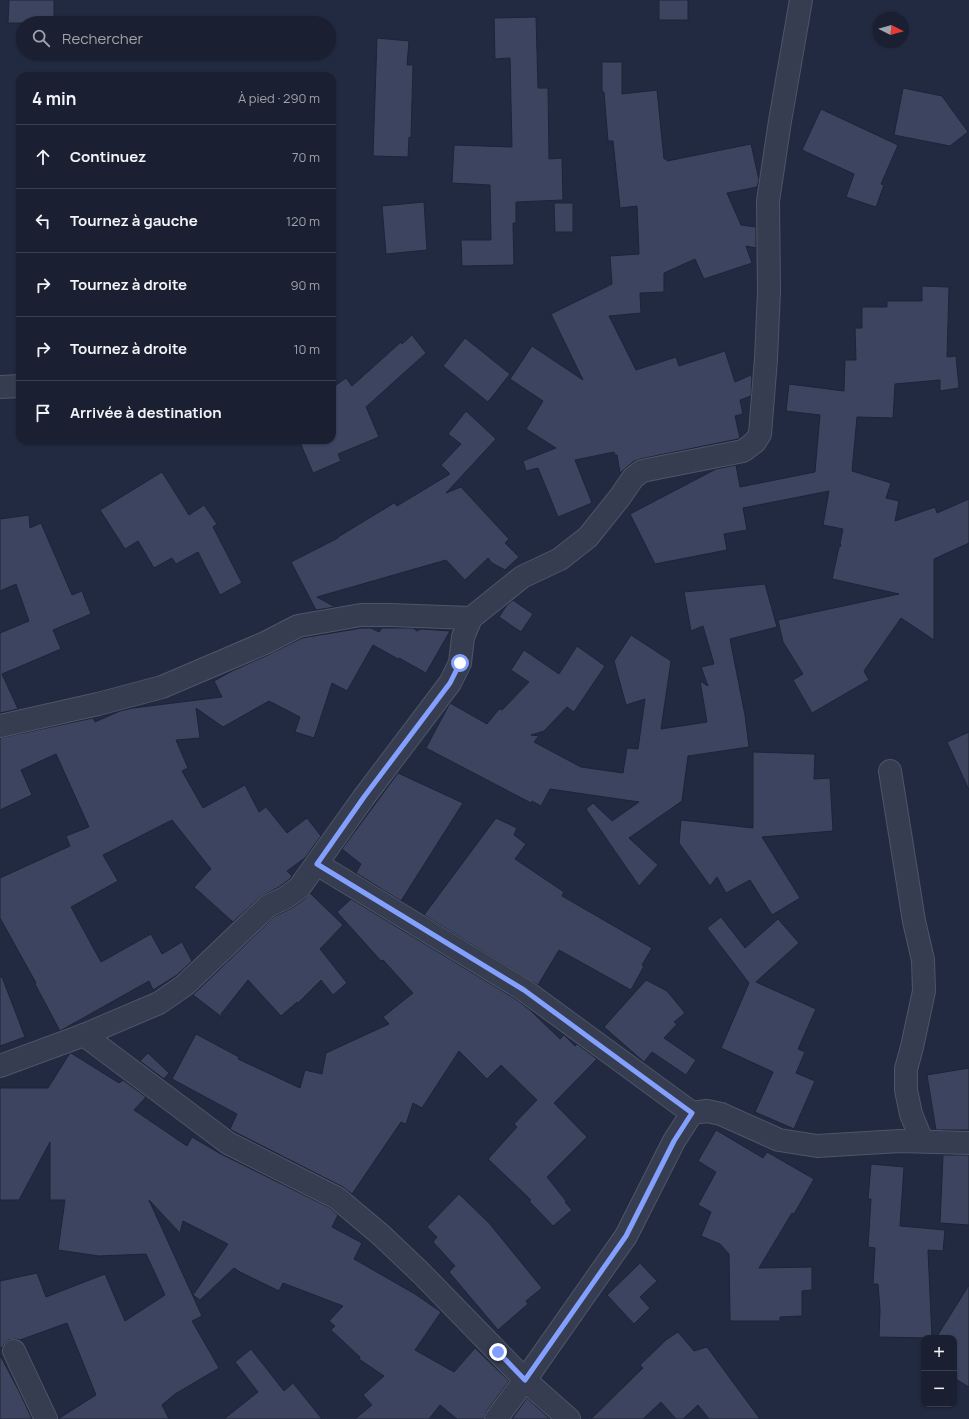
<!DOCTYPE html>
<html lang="fr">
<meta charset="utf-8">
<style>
body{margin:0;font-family:Manrope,sans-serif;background:#272d3d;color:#f1f3f6}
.controls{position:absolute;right:12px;bottom:12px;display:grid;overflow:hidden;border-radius:8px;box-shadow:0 1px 3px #0004}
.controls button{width:36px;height:36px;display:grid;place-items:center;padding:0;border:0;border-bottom:1px solid #383e4d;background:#1a2031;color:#f1f3f6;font:20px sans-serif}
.compass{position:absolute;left:873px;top:12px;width:36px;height:36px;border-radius:50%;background:#1a2031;box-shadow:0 1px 3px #0004;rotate:96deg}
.stop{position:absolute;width:12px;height:12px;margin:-9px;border:3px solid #84a0ff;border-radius:50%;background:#fff}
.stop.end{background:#84a0ff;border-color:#fff;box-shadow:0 1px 4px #0008}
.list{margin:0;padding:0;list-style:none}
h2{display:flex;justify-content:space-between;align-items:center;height:52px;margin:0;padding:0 16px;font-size:17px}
h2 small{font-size:13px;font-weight:400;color:#9fa3ab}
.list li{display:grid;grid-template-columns:26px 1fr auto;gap:12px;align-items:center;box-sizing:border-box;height:64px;padding:0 16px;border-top:1px solid #383e4d}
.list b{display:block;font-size:15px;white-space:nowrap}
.list em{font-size:13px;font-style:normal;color:#9fa3ab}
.icon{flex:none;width:22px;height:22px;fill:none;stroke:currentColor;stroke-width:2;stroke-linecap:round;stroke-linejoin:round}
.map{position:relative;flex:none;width:969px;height:1419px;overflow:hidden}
.search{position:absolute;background:#1a2031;box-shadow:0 1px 3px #0004;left:16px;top:16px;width:320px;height:44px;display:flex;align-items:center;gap:10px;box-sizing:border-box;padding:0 14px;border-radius:22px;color:#9fa3ab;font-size:15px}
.panel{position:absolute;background:#1a2031;box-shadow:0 1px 3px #0004;left:16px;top:72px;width:320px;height:372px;border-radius:12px}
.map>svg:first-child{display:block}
</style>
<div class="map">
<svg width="969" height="1419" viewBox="0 0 969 1419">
<rect width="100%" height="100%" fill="#222a41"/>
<g fill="#3c445f" stroke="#1e2437">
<polygon points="9,0 54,0 54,23 8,23"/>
<rect x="659" y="0" width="29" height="20"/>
<polygon points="536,17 538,88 548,88 549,159 562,158 563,200 516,202 516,223 513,223 514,265 462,266 461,240 491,240 490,185 452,183 454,145 512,147 510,58 495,59 494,18"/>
<polygon points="377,38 409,41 407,65 413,65 411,138 409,137 408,157 373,156"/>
<polygon points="602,62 622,62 622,94 657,90 664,159 667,159 667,161 751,144 759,180 757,187 727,193 741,225 756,227 756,248 746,246 752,263 704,279 695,259 664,273 664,292 640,293 641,313 609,316 636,370 676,357 679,366 725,351 735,382 751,375 752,378 751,396 740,400 743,414 735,416 740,438 738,439 640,459 634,461 620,473 617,455 615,455 614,452 575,460 592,503 558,517 538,468 526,471 523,461 556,448 526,429 543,401 510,379 532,346 583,380 551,314 612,284 610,256 639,254 637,206 620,208 613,141 608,141 604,92 602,92"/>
<polygon points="903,88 942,96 968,132 950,146 894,135"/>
<polygon points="821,109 898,145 881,184 884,185 876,207 846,197 854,174 802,150"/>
<polygon points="424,202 427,250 386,254 382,206"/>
<polygon points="554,203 573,203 573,232 555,232"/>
<polygon points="922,286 949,287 947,357 956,356 959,388 940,391 940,380 895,384 893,418 857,417 852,471 891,483 886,498 899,501 895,521 935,507 937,513 969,499 969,543 934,559 934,640 901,618 864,671 869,680 812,713 793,680 803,674 783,642 778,620 899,594 832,579 839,547 841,546 840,543 843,529 823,525 829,491 743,508 747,530 724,534 727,550 655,564 630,514 716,469 736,465 740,487 815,472 820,415 786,411 789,384 844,391 845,360 856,360 855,328 862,328 862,307 887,307 887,301 922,301"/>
<polygon points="412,335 426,353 366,407 379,437 338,454 341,461 313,473 299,440 332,440 332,388 346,378 352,386 401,342 402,344"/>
<polygon points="465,338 510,374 488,402 443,366"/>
<polygon points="466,411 496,439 446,493 461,487 509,539 505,543 519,557 505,570 492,563 488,558 465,580 446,560 317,597 335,607 316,610 291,562 338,538 338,537 394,503 397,506 450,474 441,465 461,444 448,434"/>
<polygon points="162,472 189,515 204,505 217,524 213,527 242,583 220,595 198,552 176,564 172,558 154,568 138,541 125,549 100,510"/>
<polygon points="29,515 30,528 41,523 72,595 82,591 91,614 53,630 61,649 2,674 18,709 0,713 0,633 29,621 16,584 0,591 0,519"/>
<polygon points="765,584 777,627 730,639 745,715 749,747 688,756 682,801 629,838 658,865 639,886 586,809 593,803 612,821 639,802 550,789 541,806 532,801 531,803 426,748 450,703 487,724 499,709 502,710 529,682 511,670 524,650 559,674 577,646 605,666 574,712 567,707 544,731 531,735 539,736 534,742 581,767 623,773 627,748 638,749 645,699 626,705 614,661 631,635 671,661 661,729 707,722 700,681 708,686 701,667 714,664 703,626 691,631 684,592"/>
<polygon points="513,600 533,614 521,632 499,617 507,605"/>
<polygon points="362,628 371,628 379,632 382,628 413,628 417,631 421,629 450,631 426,673 399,658 398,659 373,645 347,691 332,683 314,738 295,732 300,717 269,701 223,727 196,708 200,738 176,740 188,768 182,771 203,808 245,785 259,812 266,807 287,833 307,818 321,836 305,858 287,871 292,876 290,879 279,887 260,897 233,922 194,887 211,869 172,820 103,855 118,881 71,907 101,962 151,934 162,954 182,942 192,961 177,975 153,990 149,981 60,1031 35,984 36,983 0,918 0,878 70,846 66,836 89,827 56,754 21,770 32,795 0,810 0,738 93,718 95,722 120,711 133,708 222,697 214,681 232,671 270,654 302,638"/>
<polygon points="969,732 969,790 947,742"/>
<polygon points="753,752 815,754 814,779 830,778 833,831 762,837 800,898 772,915 750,880 726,893 717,877 710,886 679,843 681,820 753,828"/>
<polygon points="398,773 463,803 401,901 356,873 361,864 342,849"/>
<polygon points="496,818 517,828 514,835 526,844 515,859 564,892 562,896 652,948 642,965 644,966 631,990 559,950 538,985 424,915"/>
<polygon points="310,893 343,925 320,949 347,983 333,995 321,980 298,1003 297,1002 281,1016 248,980 221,1014 223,1018 193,995 275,916 292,908 306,898"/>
<polygon points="351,899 517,1000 530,1010 560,1039 564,1035 575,1046 577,1044 597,1059 554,1103 587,1137 547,1177 566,1201 565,1202 572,1210 553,1226 529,1201 531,1200 488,1159 517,1127 514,1124 537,1100 501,1065 487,1079 459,1051 422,1108 413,1103 406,1124 401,1122 352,1194 343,1187 235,1132 230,1129 237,1114 172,1079 196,1034 239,1057 238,1059 300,1088 305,1070 322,1074 326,1053 389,1024 383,1017 413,993 383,960 381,961 337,912"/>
<polygon points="721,917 745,948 778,919 799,943 756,982 816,1009 798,1049 805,1052 796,1073 815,1081 794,1129 755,1112 773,1072 721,1048 749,983 707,928"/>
<polygon points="0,977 2,977 25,1037 0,1046"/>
<polygon points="646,980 667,991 685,1013 674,1022 677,1024 664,1038 696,1060 686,1075 652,1052 644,1062 604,1027"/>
<polygon points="70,1053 71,1053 119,1083 123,1080 146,1097 134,1110 187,1146 192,1137 219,1153 330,1208 338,1215 332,1227 362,1243 354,1259 415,1294 441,1312 415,1350 454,1372 475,1348 509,1381 486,1412 484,1419 457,1419 440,1405 429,1419 355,1419 372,1405 363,1395 384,1376 359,1359 360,1357 331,1330 335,1326 329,1321 343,1306 283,1283 279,1291 240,1272 234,1268 200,1300 193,1295 228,1244 183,1221 180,1233 149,1200 202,1316 192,1321 219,1368 175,1394 162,1405 169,1419 58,1419 96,1395 67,1323 20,1340 15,1339 9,1340 4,1344 3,1347 0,1348 0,1281 37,1273 46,1297 105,1274 125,1321 165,1295 146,1254 99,1256 58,1250 65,1200 50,1200 50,1142 19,1200 0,1200 0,1088 48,1088"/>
<polygon points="148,1053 169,1073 164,1079 140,1061"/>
<polygon points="969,1068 969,1130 936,1130 927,1075"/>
<polygon points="716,1130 763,1158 767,1152 814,1179 794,1214 792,1213 759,1268 812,1267 812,1290 802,1291 802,1316 780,1317 780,1321 730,1321 729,1254 720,1244 701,1236 711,1212 698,1205 716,1172 698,1161"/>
<polygon points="943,1155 969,1155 969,1225 940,1223"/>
<polygon points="871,1164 904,1167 900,1226 945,1230 943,1251 928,1250 932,1338 879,1337 880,1310 878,1284 873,1284 875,1248 868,1247 871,1199 868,1199"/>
<polygon points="459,1194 489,1223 542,1288 526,1301 528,1304 498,1330 449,1272 455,1266 433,1242 437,1237 427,1227"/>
<polygon points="640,1263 657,1281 640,1297 650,1308 634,1324 607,1295"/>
<polygon points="969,1285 969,1387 954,1378 954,1338 936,1338"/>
<polygon points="678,1332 694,1351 707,1347 760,1419 709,1419 698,1405 683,1419 676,1419 661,1402 643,1419 591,1419 643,1368 640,1365 666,1340"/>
<polygon points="251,1349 284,1391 293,1383 322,1419 224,1419 258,1392 235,1362"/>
<polygon points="0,1355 19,1391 32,1419 0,1419"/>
<polygon points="527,1398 550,1419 512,1419"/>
</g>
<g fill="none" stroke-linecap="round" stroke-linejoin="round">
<defs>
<g id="minor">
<polyline points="0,387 20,386"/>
<polyline points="0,726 98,704 162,687 265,643 298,626 361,615 390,615 471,618"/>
<polyline points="890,771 914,921 923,960 924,991 912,1047 906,1069 906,1090 911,1114 922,1141"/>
<polyline points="317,864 524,990 692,1113"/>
<polyline points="84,1035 228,1143 337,1198 381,1235 421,1273 525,1380 569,1419"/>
<polyline points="0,1066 84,1035 159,1003 185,985 268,906 285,898 299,888 364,797 450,683 460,663 463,637 471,618 522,577 560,559 588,537 620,497 633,478 642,471 743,451 755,442 760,434 766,359 769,291 768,201 780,121 801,0"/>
<polyline points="14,1351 46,1419"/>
<polyline points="496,1419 525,1380 626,1236 674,1141 692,1113 707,1111 721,1114 779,1140 817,1146 900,1141 969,1143"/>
</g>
</defs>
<use href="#minor" stroke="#4f5568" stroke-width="24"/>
<use href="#minor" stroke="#373d50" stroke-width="22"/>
</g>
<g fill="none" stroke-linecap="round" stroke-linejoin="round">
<polyline stroke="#84a0ff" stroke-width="5" points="460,663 450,683 364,797 317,864 524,990 692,1113 674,1141 626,1236 525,1380 498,1352"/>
</g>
</svg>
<div class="controls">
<button>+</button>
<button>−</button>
</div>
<svg class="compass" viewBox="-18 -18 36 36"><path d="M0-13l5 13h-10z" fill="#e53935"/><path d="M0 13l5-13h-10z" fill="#9fa3ab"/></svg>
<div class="stop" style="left:460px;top:663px"></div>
<div class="stop end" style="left:498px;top:1352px"></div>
<div class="search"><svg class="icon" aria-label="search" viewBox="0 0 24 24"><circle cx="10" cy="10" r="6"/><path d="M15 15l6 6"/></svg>Rechercher</div>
<section class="panel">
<h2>4 min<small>À pied · 290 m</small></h2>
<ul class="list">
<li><svg class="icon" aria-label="ahead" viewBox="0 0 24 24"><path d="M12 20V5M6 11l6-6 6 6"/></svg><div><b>Continuez</b></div><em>70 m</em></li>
<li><svg class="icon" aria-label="left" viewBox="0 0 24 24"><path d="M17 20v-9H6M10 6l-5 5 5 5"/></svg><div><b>Tournez à gauche</b></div><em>120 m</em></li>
<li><svg class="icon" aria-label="right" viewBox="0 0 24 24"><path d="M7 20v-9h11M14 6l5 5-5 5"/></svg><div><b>Tournez à droite</b></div><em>90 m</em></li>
<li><svg class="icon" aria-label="right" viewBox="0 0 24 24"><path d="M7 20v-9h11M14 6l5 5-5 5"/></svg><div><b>Tournez à droite</b></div><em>10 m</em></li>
<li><svg class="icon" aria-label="arrive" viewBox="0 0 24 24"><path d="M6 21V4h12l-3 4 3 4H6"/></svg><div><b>Arrivée à destination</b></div></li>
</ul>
</section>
</div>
